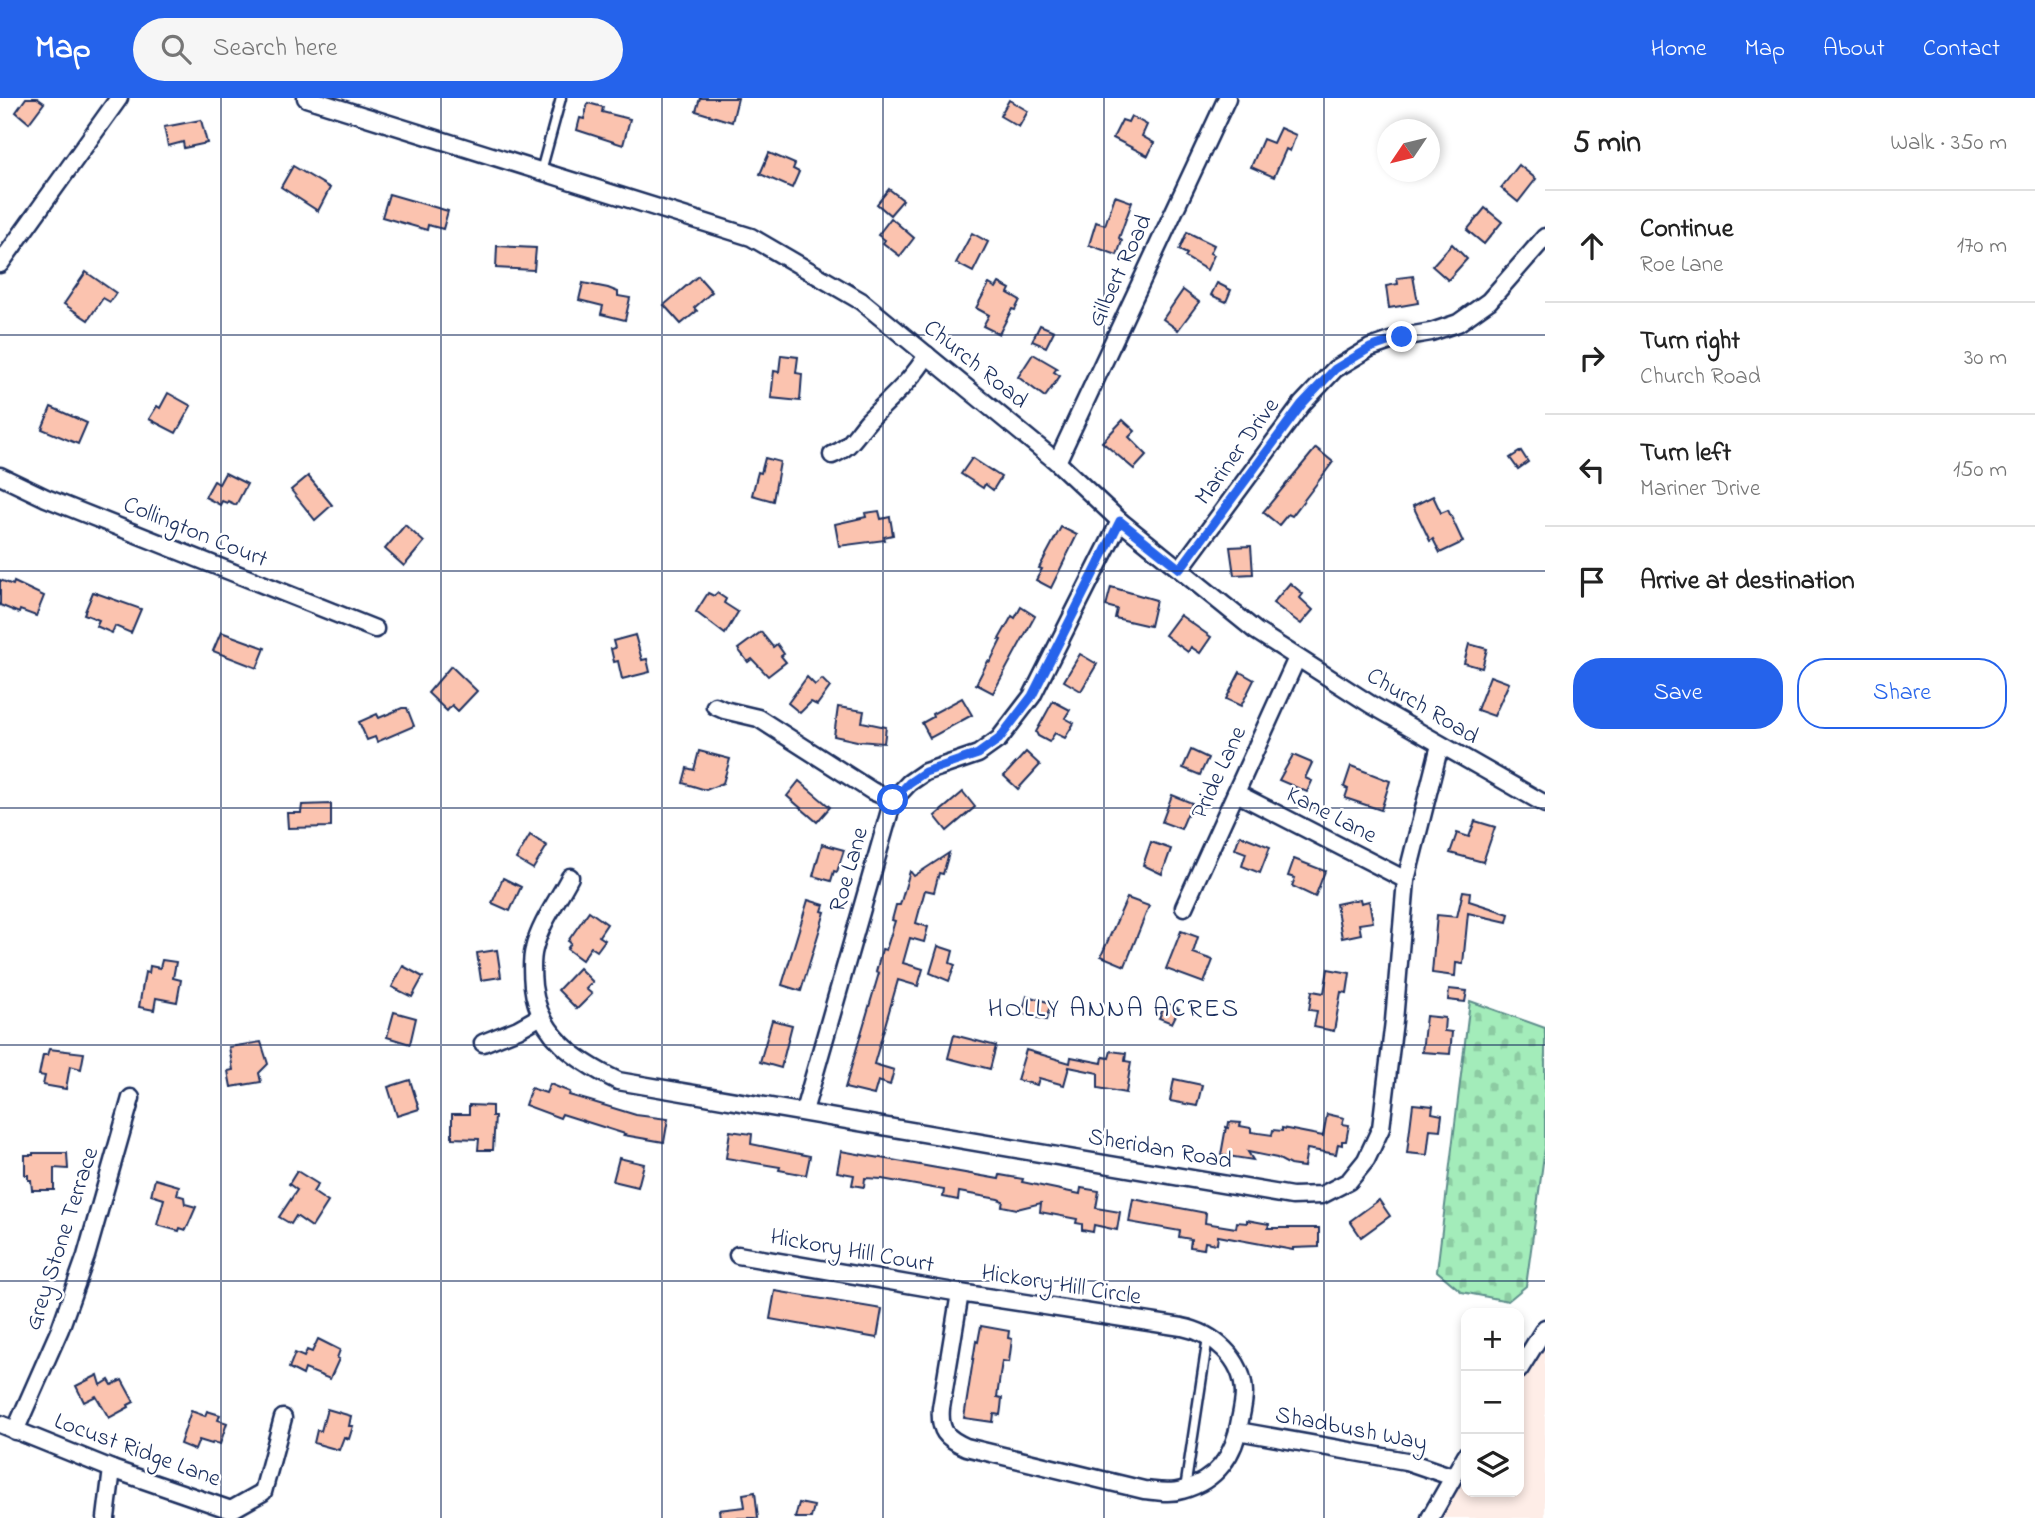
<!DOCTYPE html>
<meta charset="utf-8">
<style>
body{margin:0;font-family:"Indie Flower",sans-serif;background:#f6f6f6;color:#222}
.controls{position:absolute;right:21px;bottom:21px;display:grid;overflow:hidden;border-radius:14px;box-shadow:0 4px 10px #0003}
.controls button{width:63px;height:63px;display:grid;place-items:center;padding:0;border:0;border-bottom:2px solid #e0e0e0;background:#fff;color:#222;font:35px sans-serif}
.compass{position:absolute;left:1377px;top:21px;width:63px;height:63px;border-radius:50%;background:#fff;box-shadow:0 4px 10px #0003;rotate:235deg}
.stop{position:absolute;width:21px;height:21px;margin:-16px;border:5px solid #2563eb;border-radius:50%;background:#fff}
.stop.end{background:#2563eb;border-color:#fff;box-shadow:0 2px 7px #0008}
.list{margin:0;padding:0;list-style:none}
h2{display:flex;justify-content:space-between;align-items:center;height:91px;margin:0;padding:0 28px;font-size:30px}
h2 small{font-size:23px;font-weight:400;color:#767676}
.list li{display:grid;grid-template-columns:46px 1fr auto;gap:21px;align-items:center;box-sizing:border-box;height:112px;padding:0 28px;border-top:2px solid #e0e0e0}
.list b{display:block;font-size:26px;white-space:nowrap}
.list p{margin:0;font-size:23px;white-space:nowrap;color:#767676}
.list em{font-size:23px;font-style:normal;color:#767676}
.actions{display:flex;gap:14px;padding:21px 28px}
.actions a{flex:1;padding:16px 0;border:2px solid #2563eb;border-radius:28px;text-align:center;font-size:24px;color:#2563eb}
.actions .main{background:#2563eb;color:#fff}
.icon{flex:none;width:38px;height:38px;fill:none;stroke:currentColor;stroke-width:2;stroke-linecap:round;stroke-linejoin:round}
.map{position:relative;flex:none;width:1545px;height:1420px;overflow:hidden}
header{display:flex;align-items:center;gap:42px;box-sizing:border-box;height:98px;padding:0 35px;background:#2563eb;color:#fff}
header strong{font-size:33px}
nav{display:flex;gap:38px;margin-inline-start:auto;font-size:24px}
.search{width:490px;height:63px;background:#f6f6f6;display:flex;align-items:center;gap:18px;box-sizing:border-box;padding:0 24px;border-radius:38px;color:#767676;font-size:26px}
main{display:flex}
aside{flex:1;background:#fff}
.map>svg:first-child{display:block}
</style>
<header>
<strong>Map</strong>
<div class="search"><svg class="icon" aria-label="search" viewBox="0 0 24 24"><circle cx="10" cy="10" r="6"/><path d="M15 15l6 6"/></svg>Search here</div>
<nav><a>Home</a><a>Map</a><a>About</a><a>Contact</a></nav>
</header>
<main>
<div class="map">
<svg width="1545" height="1420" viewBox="0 0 1545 1420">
<defs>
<pattern id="cemetery-stones" width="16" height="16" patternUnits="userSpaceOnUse" patternTransform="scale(1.75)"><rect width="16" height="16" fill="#a3ecba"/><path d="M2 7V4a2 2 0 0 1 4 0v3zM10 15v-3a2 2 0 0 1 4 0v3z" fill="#8ccba2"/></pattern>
</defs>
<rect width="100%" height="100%" fill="#fff"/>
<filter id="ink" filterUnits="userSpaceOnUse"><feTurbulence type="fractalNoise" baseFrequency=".0143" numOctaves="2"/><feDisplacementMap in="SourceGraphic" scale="14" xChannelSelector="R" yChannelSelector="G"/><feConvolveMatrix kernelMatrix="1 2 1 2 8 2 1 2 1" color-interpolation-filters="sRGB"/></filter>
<g filter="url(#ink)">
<polygon fill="#feede7" points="1545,1244 1545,1420 1431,1420 1466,1365 1466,1394 1519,1394 1519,1284"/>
<polygon fill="url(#cemetery-stones)" stroke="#5f8e8c" stroke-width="2" points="1470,903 1545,930 1545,1050 1526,1188 1508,1203 1462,1194 1437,1173"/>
<g fill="#fbc3af" stroke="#1b2f5e" stroke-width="2">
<polygon points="26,0 37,0 44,5 29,25 16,14"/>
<polygon points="700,0 738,0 732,24 696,13"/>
<polygon points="1009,2 1028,13 1019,29 1000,18"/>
<polygon points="588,5 603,9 602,14 630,21 623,47 577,32 580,20 584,21"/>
<polygon points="1131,18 1147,27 1142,38 1154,45 1148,58 1113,40 1122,22 1128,24"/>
<polygon points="201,22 207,45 184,50 183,44 168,48 164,29"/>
<polygon points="1280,30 1296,37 1290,53 1286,51 1274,79 1251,69 1263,41 1273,45"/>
<polygon points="769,55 795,66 793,71 799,74 792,90 760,76"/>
<polygon points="1519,67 1536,81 1518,104 1501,90"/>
<polygon points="293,68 330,90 318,113 281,89"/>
<polygon points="889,91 903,102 890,117 877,106"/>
<polygon points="389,96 448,113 443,131 428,127 427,132 382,119"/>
<polygon points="1115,98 1132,104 1119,140 1122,143 1117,157 1089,147 1096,124 1105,127"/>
<polygon points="1485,110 1502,124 1484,146 1467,132"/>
<polygon points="891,120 914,140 900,158 883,145 885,142 878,137"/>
<polygon points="1187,134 1214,147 1210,155 1214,157 1207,172 1185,159 1187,156 1179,152"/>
<polygon points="972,135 988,144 973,174 956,165"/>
<polygon points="1452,146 1467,161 1448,182 1432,168"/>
<polygon points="497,148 536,150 534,172 496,170"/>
<polygon points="86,174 116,195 110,204 103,200 88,222 64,206"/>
<polygon points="698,178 712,194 694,210 697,213 681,226 664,207"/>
<polygon points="1413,178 1418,205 1389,210 1386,188 1398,186 1397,180"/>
<polygon points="583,185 608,190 618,194 618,198 630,200 625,222 601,216 603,208 579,202"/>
<polygon points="999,185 1010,191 1008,195 1020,202 1015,212 1012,211 999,236 983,228 989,217 976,210 989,186 996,190"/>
<polygon points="1217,185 1231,192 1226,204 1211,197"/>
<polygon points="1183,192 1199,204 1178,232 1163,221"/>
<polygon points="1040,227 1054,233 1046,249 1032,243"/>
<polygon points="1033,256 1057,270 1054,274 1060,278 1045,299 1018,279"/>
<polygon points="781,257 798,259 796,275 802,276 800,303 771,300 774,273 779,274"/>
<polygon points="168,295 191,308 176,335 149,321 157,308 160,310"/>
<polygon points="51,309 87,325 78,346 42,331"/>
<polygon points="1123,322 1135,333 1129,339 1147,357 1134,371 1102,344"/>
<polygon points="1316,350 1333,364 1292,418 1288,416 1279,427 1263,414"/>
<polygon points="1521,353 1528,364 1518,371 1510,360"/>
<polygon points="765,360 780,364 773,403 752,397 758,374 761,375"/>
<polygon points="972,360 1001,379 993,392 985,386 983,390 961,376"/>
<polygon points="225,375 247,386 236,407 228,403 227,405 222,403 220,407 205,399 214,383 219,386"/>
<polygon points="308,378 332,407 315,422 291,392"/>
<polygon points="1433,398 1441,415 1448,412 1463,444 1440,455 1433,441 1430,443 1413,408"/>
<polygon points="879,413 881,421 890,419 893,437 884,439 885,442 839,448 835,426 866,419 865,415"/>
<polygon points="405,427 424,444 404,468 385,451"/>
<polygon points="1061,429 1077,437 1051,490 1036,482 1042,471 1039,470"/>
<polygon points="1251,448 1253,476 1234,477 1230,449"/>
<polygon points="0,482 13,487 14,484 44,498 36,518 20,512 19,515 0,507"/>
<polygon points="1290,485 1303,496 1300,500 1313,512 1301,526 1273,505"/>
<polygon points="1111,489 1156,502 1150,528 1115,520 1117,511 1106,508"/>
<polygon points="93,494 141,511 131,535 115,528 112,535 96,528 99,522 84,516"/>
<polygon points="708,495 714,498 717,495 726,501 724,505 738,514 725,536 696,514"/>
<polygon points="1021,509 1035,518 993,595 976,586 988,563 990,564 1001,542 999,541 1012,518 1015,520"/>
<polygon points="1180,517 1211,539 1200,555 1191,549 1188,554 1165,537"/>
<polygon points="221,534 265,550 257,570 213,553"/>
<polygon points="761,534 773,549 777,546 784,556 781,558 786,564 768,578 752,561 748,564 738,551"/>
<polygon points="635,537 642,562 647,561 650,574 622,581 618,563 614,564 611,551 615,550 613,543"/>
<polygon points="1469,546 1487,551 1482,570 1464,565"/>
<polygon points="1080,556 1097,566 1081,593 1064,583"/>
<polygon points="451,568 477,593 458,613 452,607 447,613 428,595"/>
<polygon points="1240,574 1254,582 1241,608 1226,601"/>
<polygon points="1490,578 1509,585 1494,618 1477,612"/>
<polygon points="807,579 815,587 822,581 830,589 817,607 811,604 800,615 788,605"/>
<polygon points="962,600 972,617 930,640 922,625 933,619 932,616"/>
<polygon points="1053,603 1070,612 1065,620 1074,625 1065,640 1055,635 1049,644 1038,638 1036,634"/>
<polygon points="838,609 864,613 862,624 886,629 884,645 857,643 834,638"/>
<polygon points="402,610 407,610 414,628 377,644 375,639 367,642 359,624 377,616 379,620"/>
<polygon points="1191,652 1208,660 1200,677 1183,670"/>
<polygon points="699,653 730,661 723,685 706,692 683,685 687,670 694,672"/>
<polygon points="1026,654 1040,667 1018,691 1004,678"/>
<polygon points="1293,657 1312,665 1305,680 1312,683 1307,694 1279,682"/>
<polygon points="1351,668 1390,683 1381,712 1345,700 1348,691 1344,689"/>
<polygon points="799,683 830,709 817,724 787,698"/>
<polygon points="963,694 975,709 947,733 935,718"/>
<polygon points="1172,697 1192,705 1181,731 1162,724"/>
<polygon points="331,706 331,729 288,730 287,715 301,715 302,707"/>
<polygon points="1475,723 1495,729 1483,764 1450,755 1457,735 1469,739"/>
<polygon points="530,737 547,748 533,771 516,761"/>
<polygon points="1240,737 1270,749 1260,775 1242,768 1246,755 1235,751"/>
<polygon points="1151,744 1171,751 1162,776 1143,767"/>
<polygon points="822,746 844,752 837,774 834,773 831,783 813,778"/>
<polygon points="949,755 943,776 939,775 934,794 925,792 916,825 928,829 924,844 910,840 903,865 923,871 918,888 898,882 874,966 894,972 890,987 878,983 874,997 845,990 879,875 876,874 882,851 886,852 895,823 892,822 896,807 900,807 910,773 914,778"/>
<polygon points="1294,761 1325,773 1315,799 1292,788 1295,780 1288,778"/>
<polygon points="503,780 521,789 510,813 492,805"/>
<polygon points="1463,793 1470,794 1469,803 1509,816 1507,824 1468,815 1463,866 1456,865 1455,878 1432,875 1437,817 1457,819"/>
<polygon points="1127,800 1149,808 1125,868 1101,858"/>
<polygon points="1360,801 1361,805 1369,803 1373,824 1359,826 1361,836 1342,840 1336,806"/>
<polygon points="808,802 824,807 822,813 825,814 801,893 782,887"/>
<polygon points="589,813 607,826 599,838 605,842 597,853 591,849 582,862 567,851 571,845 568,843"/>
<polygon points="1181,833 1198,839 1193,855 1213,862 1204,885 1166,871"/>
<polygon points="938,848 953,853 950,865 955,867 949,883 930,875"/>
<polygon points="497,852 501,879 481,882 477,855"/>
<polygon points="162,862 176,864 173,880 181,882 177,904 156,900 154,912 139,909 145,874 149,875 150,868 160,870"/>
<polygon points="403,868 423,879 412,899 392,889"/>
<polygon points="579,870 593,884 586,891 592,896 577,911 558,892"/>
<polygon points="1328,871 1350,875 1347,895 1341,894 1334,933 1314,929 1317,913 1309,912 1312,893 1324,895"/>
<polygon points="1449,891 1467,893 1465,904 1448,902"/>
<polygon points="1027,898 1051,905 1046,922 1022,915"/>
<polygon points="1166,905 1179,911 1172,925 1159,920"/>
<polygon points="394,914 416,920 410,946 387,939"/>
<polygon points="1426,918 1445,920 1444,933 1452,934 1450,956 1422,954"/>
<polygon points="772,922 792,927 781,970 760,964"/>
<polygon points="954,937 996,948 990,971 948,960"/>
<polygon points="261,944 268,966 259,975 261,984 231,989 228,973 233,972 229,949"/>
<polygon points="49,951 84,955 81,971 70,968 66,991 43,987 45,978 39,977 43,957 47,957"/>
<polygon points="1026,952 1070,965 1071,959 1102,965 1103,959 1109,960 1111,953 1126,955 1125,963 1131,964 1126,995 1098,990 1098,975 1069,969 1064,987 1039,980 1037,987 1017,982"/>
<polygon points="1174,981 1202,987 1197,1008 1170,1003"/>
<polygon points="410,982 419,1011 397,1018 388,989"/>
<polygon points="550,986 570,994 569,997 590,1003 636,1017 668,1021 664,1044 624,1037 625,1036 562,1016 560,1020 525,1007 531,990 546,995"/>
<polygon points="1413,1006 1433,1008 1432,1015 1442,1017 1440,1032 1430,1031 1427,1057 1407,1055"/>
<polygon points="469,1007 492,1008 492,1018 495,1018 493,1052 478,1052 479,1041 452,1040 452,1016 469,1016"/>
<polygon points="1327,1016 1344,1020 1342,1026 1349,1027 1346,1043 1342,1043 1342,1047 1338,1046 1336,1056 1307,1051 1304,1069 1290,1067 1277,1060 1248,1054 1253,1062 1221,1057 1226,1029 1228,1030 1229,1024 1241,1025 1240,1028 1251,1030 1251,1034 1272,1037 1273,1032 1282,1033 1282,1030 1323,1038"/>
<polygon points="730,1033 752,1036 751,1046 810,1058 806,1077 779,1072 780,1069 726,1060"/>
<polygon points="841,1053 999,1081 1000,1077 1023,1081 1022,1084 1080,1096 1081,1090 1099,1093 1096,1110 1120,1114 1117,1132 1094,1127 1093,1134 1082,1132 1082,1126 1076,1125 1077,1121 1040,1114 1041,1105 1017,1111 1002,1108 1003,1103 998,1101 959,1094 958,1102 943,1099 944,1092 882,1081 865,1080 864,1089 852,1087 854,1077 837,1074"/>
<polygon points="33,1055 67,1055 68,1071 54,1070 54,1092 32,1092 31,1082 28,1082 28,1077 25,1077 25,1057 33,1057"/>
<polygon points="619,1060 644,1066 638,1089 613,1083"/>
<polygon points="297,1073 318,1086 313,1094 328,1104 312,1129 296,1118 291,1126 279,1119 297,1092 289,1086"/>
<polygon points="155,1081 179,1088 177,1097 184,1099 185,1106 196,1109 186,1132 180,1130 179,1133 157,1127 164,1101 151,1097"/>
<polygon points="1133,1101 1206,1115 1205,1125 1236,1130 1237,1124 1247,1125 1247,1122 1269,1126 1268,1130 1319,1130 1319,1149 1293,1150 1293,1152 1218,1138 1217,1146 1205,1144 1204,1151 1190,1149 1191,1141 1179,1139 1180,1133 1129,1124"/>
<polygon points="1379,1102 1390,1118 1361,1139 1350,1123"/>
<polygon points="775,1193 882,1211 877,1240 770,1221"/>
<polygon points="981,1228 1009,1233 1008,1240 1012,1241 1009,1264 1002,1263 997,1299 1002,1300 1001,1310 1000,1317 994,1316 993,1324 964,1320 976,1243 978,1244"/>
<polygon points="318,1241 340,1252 337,1260 339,1261 330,1281 305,1271 303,1277 289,1270 295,1255 304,1259 307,1252 312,1254"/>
<polygon points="98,1277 101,1287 109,1282 112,1287 122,1282 134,1304 128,1307 129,1309 109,1320 96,1298 84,1304 76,1288"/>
<polygon points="327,1311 351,1318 349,1328 353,1328 349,1341 344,1339 339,1352 314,1345 317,1332 321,1333"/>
<polygon points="191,1313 205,1318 207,1313 220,1317 218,1322 227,1325 220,1346 213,1344 212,1346 199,1342 195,1352 180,1346"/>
<polygon points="755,1394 758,1420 720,1420 719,1412 745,1409 743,1396"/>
<polygon points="799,1405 814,1408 811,1420 795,1420"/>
</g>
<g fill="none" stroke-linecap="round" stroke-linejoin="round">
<defs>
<g id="service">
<polyline points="541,73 561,0"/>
<polyline points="1185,1391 1208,1239"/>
</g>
<g id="minor">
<polyline points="306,0 751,139 861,203 1057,364 1120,423 1256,533 1370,606 1545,706"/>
<polyline points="0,166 119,0"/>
<path d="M832,357C851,349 855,338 868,323C889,301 911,284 927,257"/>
<polyline points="1057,364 1227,0"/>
<polyline points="0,378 46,400 375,531"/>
<polyline points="1180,471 1302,306 1335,271 1370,250 1402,239 1431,234 1458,225 1489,203 1545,139"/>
<polyline points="715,608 724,612 758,620 872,693 893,702"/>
<polyline points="1236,695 1406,782"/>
<path d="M570,779C558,802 540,826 534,851C531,862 532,877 533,888C539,938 577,963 618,983L1292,1098L1322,1097L1349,1083L1366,1062L1381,1030L1394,923L1406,782L1440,647"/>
<polyline points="1184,809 1297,560"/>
<polyline points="483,945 518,931 541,918"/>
<polyline points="804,1013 893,702 909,685 925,674 978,656 999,641 1032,598 1120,423"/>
<polyline points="738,1157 960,1195"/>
<path d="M960,1195L1182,1229C1213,1235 1243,1260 1244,1295C1244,1304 1242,1313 1240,1322C1235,1356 1217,1383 1182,1392C1170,1396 1156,1393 1144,1392L966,1349C946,1340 939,1333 941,1310Z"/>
<polyline points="1519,1272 1545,1230"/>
<polyline points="0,1326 112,1371 231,1412 263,1394 283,1320"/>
<polyline points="15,1333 60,1231 86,1158 131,1000"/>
<polyline points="1238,1333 1406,1363 1453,1379"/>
<polyline points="106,1420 112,1371"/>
<polyline points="1430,1420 1466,1357"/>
</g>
</defs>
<use href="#service" stroke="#1b2f5e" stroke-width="13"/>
<use href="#minor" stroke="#1b2f5e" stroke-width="21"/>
<use href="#service" stroke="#fff" stroke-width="8"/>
<use href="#minor" stroke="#fff" stroke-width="16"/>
</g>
</g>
<g fill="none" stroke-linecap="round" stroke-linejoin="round" filter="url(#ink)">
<polyline stroke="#2563eb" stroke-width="9" points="893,702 909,685 925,674 978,656 999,641 1032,598 1120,423 1180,471 1302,306 1335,271 1370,250 1402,239"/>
</g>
<path fill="none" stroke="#1b2f5e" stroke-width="2" stroke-opacity="0.55" d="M221,0V1420M441,0V1420M662,0V1420M883,0V1420M1104,0V1420M1324,0V1420M0,237H1545M0,473H1545M0,710H1545M0,947H1545M0,1183H1545"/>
<g text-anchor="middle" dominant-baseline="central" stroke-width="5" stroke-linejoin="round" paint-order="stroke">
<g font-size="24" fill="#1b2f5e" stroke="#fff">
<text transform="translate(1121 173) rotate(-65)">Gilbert Road</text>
<text transform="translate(975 267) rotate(39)">Church Road</text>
<text transform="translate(1238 354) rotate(-54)">Mariner Drive</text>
<text transform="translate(195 435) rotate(22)">Collington Court</text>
<text transform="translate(1422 609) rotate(31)">Church Road</text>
<text transform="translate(1220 675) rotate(-65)">Pride Lane</text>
<text transform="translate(1331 718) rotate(27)">Kane Lane</text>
<text transform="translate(850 772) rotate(-74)">Roe Lane</text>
<text transform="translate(1160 1052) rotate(10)">Sheridan Road</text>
<text transform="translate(63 1141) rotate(-72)">Grey Stone Terrace</text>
<text transform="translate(852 1154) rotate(10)">Hickory Hill Court</text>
<text transform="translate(1061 1188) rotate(9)">Hickory Hill Circle</text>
<text transform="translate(1351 1332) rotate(11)">Shadbush Way</text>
<text transform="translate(137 1353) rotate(20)">Locust Ridge Lane</text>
</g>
<g font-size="26" letter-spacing="2" fill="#1b2f5e" stroke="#fff">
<text x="1114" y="912">HOLLY ANNA ACRES</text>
</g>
</g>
</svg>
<div class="controls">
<button>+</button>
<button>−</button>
<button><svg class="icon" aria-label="layers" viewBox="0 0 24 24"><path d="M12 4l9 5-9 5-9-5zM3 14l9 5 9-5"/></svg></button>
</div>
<svg class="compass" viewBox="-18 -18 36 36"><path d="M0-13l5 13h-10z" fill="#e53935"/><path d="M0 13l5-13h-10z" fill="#767676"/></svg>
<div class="stop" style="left:893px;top:702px"></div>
<div class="stop end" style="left:1402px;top:239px"></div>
</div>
<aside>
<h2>5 min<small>Walk · 350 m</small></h2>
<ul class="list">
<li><svg class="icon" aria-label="ahead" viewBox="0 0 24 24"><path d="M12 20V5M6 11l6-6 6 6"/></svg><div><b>Continue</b><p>Roe Lane</p></div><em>170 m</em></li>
<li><svg class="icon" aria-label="right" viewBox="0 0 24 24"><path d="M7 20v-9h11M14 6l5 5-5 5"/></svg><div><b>Turn right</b><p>Church Road</p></div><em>30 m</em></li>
<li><svg class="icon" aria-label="left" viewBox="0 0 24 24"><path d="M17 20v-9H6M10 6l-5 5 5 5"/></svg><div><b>Turn left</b><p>Mariner Drive</p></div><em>150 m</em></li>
<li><svg class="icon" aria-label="arrive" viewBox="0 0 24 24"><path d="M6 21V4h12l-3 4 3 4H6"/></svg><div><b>Arrive at destination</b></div></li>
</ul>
<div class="actions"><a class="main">Save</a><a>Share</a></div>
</aside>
</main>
